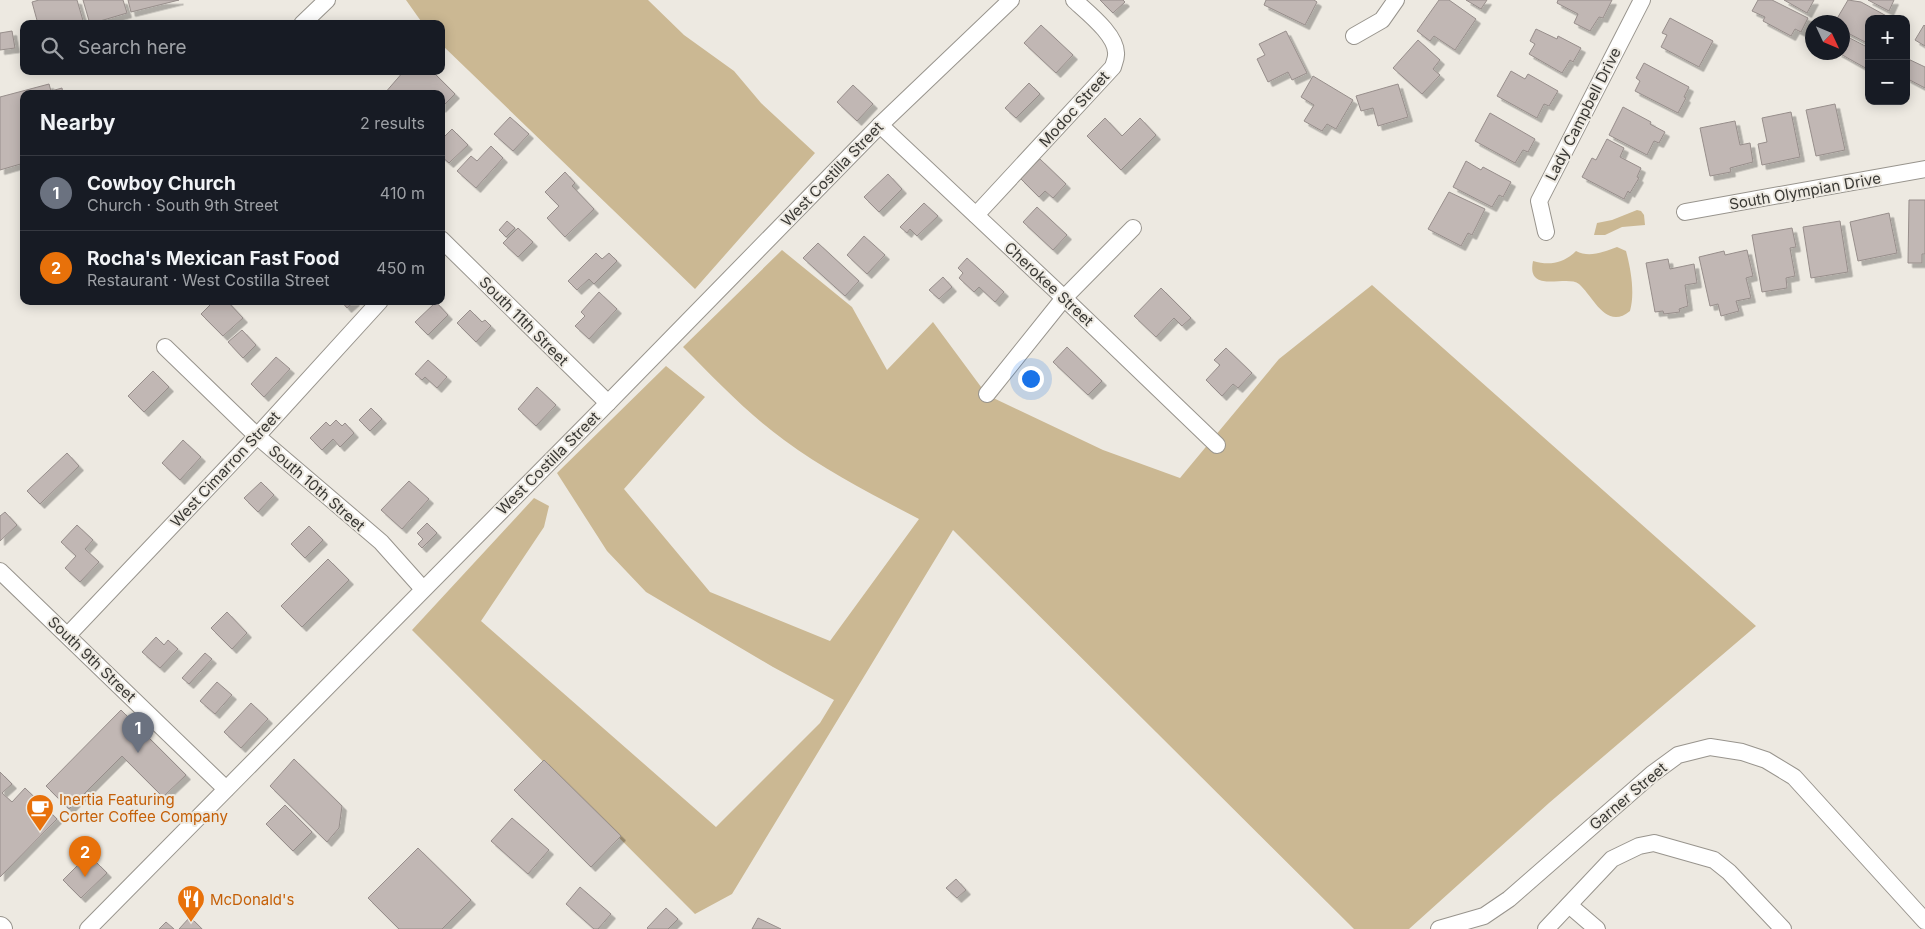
<!DOCTYPE html>
<meta charset="utf-8">
<style>
body{margin:0;font-family:Inter,sans-serif;background:#242831;color:#f1f3f6}
.controls{position:absolute;right:15px;top:15px;display:grid;overflow:hidden;border-radius:10px;box-shadow:0 2px 12px #0003}
.controls button{width:45px;height:45px;display:grid;place-items:center;padding:0;border:0;border-bottom:1px solid #363941;background:#171b24;color:#f1f3f6;font:25px sans-serif}
.compass{position:absolute;left:1805px;top:15px;width:45px;height:45px;border-radius:50%;background:#171b24;box-shadow:0 2px 12px #0003;rotate:134deg}
.you{position:absolute;left:1030px;top:378px;width:18px;height:18px;margin:-12px;border:4px solid #fff;border-radius:50%;background:#1a73e8;box-shadow:0 0 0 8px #1a73e833}
.badge{display:grid;place-items:center;width:32px;height:32px;border-radius:50%;background:#d93025;color:#fff;font-size:16px;font-weight:700}
.pin{position:absolute;translate:-50% -41px;filter:drop-shadow(0 1px 2px #0008)}
.pin::after{content:'';position:absolute;top:26px;width:18px;height:15px;background:inherit;clip-path:polygon(0 0,100% 0,50% 100%)}
.list{margin:0;padding:0;list-style:none}
h2{display:flex;justify-content:space-between;align-items:center;height:65px;margin:0;padding:0 20px;font-size:21px}
h2 small{font-size:16px;font-weight:400;color:#9ea1a6}
.list li{display:grid;grid-template-columns:32px 1fr auto;gap:15px;align-items:center;box-sizing:border-box;height:75px;padding:0 20px;border-top:1px solid #363941}
.list b{display:block;font-size:19px;white-space:nowrap}
.list p{margin:0;font-size:16px;white-space:nowrap;color:#9ea1a6}
.list em{font-size:16px;font-style:normal;color:#9ea1a6}
.icon{flex:none;width:28px;height:28px;fill:none;stroke:currentColor;stroke-width:2;stroke-linecap:round;stroke-linejoin:round}
.map{position:relative;flex:none;width:1925px;height:929px;overflow:hidden}
.search{position:absolute;background:#171b24;box-shadow:0 2px 12px #0003;left:20px;top:20px;width:425px;height:55px;display:flex;align-items:center;gap:12px;box-sizing:border-box;padding:0 18px;border-radius:10px;color:#9ea1a6;font-size:19px}
.panel{position:absolute;background:#171b24;box-shadow:0 2px 12px #0003;left:20px;top:90px;width:425px;height:215px;border-radius:10px}
.map>svg:first-child{display:block}
</style>
<div class="map">
<svg width="1925" height="929" viewBox="0 0 1925 929">
<defs>
<filter id="shadow"><feDropShadow dx="4.5" dy="4.5" stdDeviation="0" flood-color="#0004"/></filter>
</defs>
<rect width="100%" height="100%" fill="#ede9e1"/>
<g fill="#cbb893">
<polygon points="406,0 648,0 684,35 734,71 761,103 815,153 695,289 441,44 441,24 423,24"/>
<polygon points="1637,210 1641,211 1644,215 1645,225 1622,227 1605,235 1594,235 1597,223 1612,220"/>
<path d="M1617,247L1626,251C1631,270 1635,293 1630,311C1606,331 1593,296 1579,284C1567,274 1526,295 1533,261C1550,266 1564,263 1576,251C1589,258 1604,252 1617,247Z"/>
<path d="M782,250L852,307L887,370L933,322L987,395L1103,450L1180,478L1279,359L1372,285L1756,626L1549,803L1409,929H1354L953,530L732,894L695,914L412,630L534,498L549,506L544,527L481,621L716,827L820,723L834,700L773,667L646,592L607,551L557,473L666,366L705,397L624,489L710,592L830,641L919,519C873,495 826,471 784,440C747,413 715,379 683,347Z"/>
</g>
<g fill="#c1b7b4" stroke="#978e8b" filter="url(#shadow)">
<polygon points="39,0 77,0 84,24 38,24 32,2"/>
<polygon points="83,0 123,0 127,13 90,24"/>
<polygon points="128,0 179,0 131,12"/>
<polygon points="1100,0 1123,0 1125,2 1113,13"/>
<polygon points="1266,0 1314,0 1317,2 1305,25 1264,5"/>
<polygon points="1439,0 1449,0 1476,19 1455,50 1434,36 1430,41 1417,31"/>
<polygon points="1466,0 1487,0 1481,9"/>
<polygon points="1558,0 1612,0 1603,18 1599,17 1590,31 1574,23 1578,14 1557,3"/>
<polygon points="1758,0 1772,0 1808,18 1801,32 1795,29 1791,36 1763,21 1765,17 1752,11"/>
<polygon points="1784,0 1814,0 1807,13"/>
<polygon points="1848,0 1861,2 1892,19 1869,19 1869,44 1842,30 1842,22 1835,22"/>
<polygon points="1868,0 1894,0 1889,11"/>
<polygon points="1670,18 1713,41 1699,67 1661,47 1667,35 1662,33"/>
<polygon points="1041,25 1073,55 1056,73 1024,43"/>
<polygon points="1924,25 1925,26 1925,46 1915,40"/>
<polygon points="1536,29 1557,39 1558,36 1581,48 1573,62 1570,60 1562,73 1529,54 1535,44 1530,41"/>
<polygon points="12,31 15,48 0,50 0,33"/>
<polygon points="1286,31 1307,73 1292,80 1288,72 1268,82 1257,59 1265,55 1259,44"/>
<polygon points="1842,34 1869,48 1869,70 1837,52 1842,52"/>
<polygon points="1418,40 1440,60 1433,69 1440,75 1422,94 1393,68"/>
<polygon points="1906,58 1925,67 1925,88 1906,78"/>
<polygon points="1644,63 1689,87 1684,97 1686,98 1678,113 1635,91 1640,81 1636,78"/>
<polygon points="404,71 432,71 455,94 441,108 441,94 384,94"/>
<polygon points="1511,71 1525,79 1528,74 1558,91 1549,106 1544,104 1537,118 1497,96"/>
<polygon points="1313,76 1353,100 1336,129 1327,124 1322,131 1304,121 1314,105 1301,97"/>
<polygon points="1029,83 1040,94 1016,118 1005,108"/>
<polygon points="49,84 51,91 62,88 63,94 24,94 24,163 0,170 0,97"/>
<polygon points="1398,84 1408,117 1378,126 1373,108 1361,111 1356,96"/>
<polygon points="853,85 873,104 857,121 837,102"/>
<polygon points="1835,104 1845,150 1816,156 1806,110"/>
<polygon points="1623,107 1651,122 1650,124 1665,132 1659,143 1654,141 1647,155 1609,135"/>
<polygon points="1791,112 1800,157 1762,165 1758,144 1767,142 1762,118"/>
<polygon points="1490,113 1535,139 1528,152 1523,150 1515,163 1475,141"/>
<polygon points="510,117 529,134 513,151 494,134"/>
<polygon points="1105,118 1122,136 1140,118 1156,135 1121,170 1087,136"/>
<polygon points="1735,121 1740,145 1750,143 1753,162 1730,168 1731,172 1710,176 1700,128"/>
<polygon points="452,129 468,145 449,163 441,156 441,140"/>
<polygon points="1607,139 1624,148 1620,157 1641,168 1637,177 1639,178 1630,193 1628,191 1624,199 1582,177 1592,158 1596,160"/>
<polygon points="491,146 503,158 476,188 457,171 471,156 477,161"/>
<polygon points="1040,159 1066,184 1053,198 1045,191 1039,197 1020,178"/>
<polygon points="1466,161 1481,170 1483,167 1511,182 1503,197 1499,195 1492,207 1453,187"/>
<polygon points="565,172 575,183 572,186 594,209 565,237 547,218 559,206 545,192"/>
<polygon points="888,174 902,189 879,212 864,197"/>
<polygon points="1449,192 1485,209 1472,235 1468,233 1461,246 1428,229"/>
<polygon points="1909,200 1925,200 1925,254 1922,254 1922,263 1908,263"/>
<polygon points="924,203 938,216 917,236 910,229 907,233 900,227"/>
<polygon points="1037,207 1067,235 1053,250 1023,222"/>
<polygon points="1889,213 1897,253 1858,261 1850,222"/>
<polygon points="507,221 515,228 506,237 499,230"/>
<polygon points="1840,221 1848,272 1811,278 1803,227"/>
<polygon points="518,228 533,242 518,257 503,243"/>
<polygon points="1792,228 1796,247 1790,248 1795,276 1786,278 1787,288 1762,292 1752,235"/>
<polygon points="864,236 885,255 867,274 847,255"/>
<polygon points="818,243 859,281 845,296 803,258"/>
<polygon points="1747,250 1753,276 1746,278 1751,298 1736,301 1739,311 1721,316 1718,304 1710,306 1699,257 1724,251 1725,255"/>
<polygon points="596,253 602,259 609,253 617,261 594,284 589,279 577,290 568,281"/>
<polygon points="967,258 1004,292 995,302 979,287 974,292 959,278 963,273 958,268"/>
<polygon points="1668,259 1670,269 1694,264 1697,283 1685,285 1688,306 1679,309 1680,312 1664,314 1663,311 1655,312 1646,263"/>
<polygon points="943,277 952,287 939,299 929,290"/>
<polygon points="1161,288 1191,318 1182,326 1174,318 1156,337 1134,316"/>
<polygon points="599,292 617,309 589,339 575,326 585,316 581,312"/>
<polygon points="214,301 227,301 243,318 223,336 201,314"/>
<polygon points="341,301 355,301 347,308"/>
<polygon points="436,302 448,315 428,335 415,322"/>
<polygon points="470,310 482,322 485,320 491,326 476,342 457,323"/>
<polygon points="242,330 256,345 243,358 228,342"/>
<polygon points="1067,347 1102,381 1088,395 1053,362"/>
<polygon points="1226,348 1252,373 1238,388 1233,384 1222,396 1206,380 1220,365 1214,360"/>
<polygon points="276,357 290,369 264,397 251,384"/>
<polygon points="428,360 447,377 437,388 425,377 422,380 415,374"/>
<polygon points="153,371 169,387 144,412 128,396"/>
<polygon points="537,387 556,405 536,426 518,409"/>
<polygon points="371,408 382,419 370,431 359,420"/>
<polygon points="336,420 342,426 345,423 354,433 340,447 333,439 322,450 310,438 326,422 330,426"/>
<polygon points="183,440 201,457 180,480 162,463"/>
<polygon points="67,453 79,466 40,504 27,491"/>
<polygon points="409,481 429,499 402,529 381,510"/>
<polygon points="261,482 274,495 258,512 244,498"/>
<polygon points="5,512 17,525 0,541 0,516"/>
<polygon points="427,523 437,533 422,548 418,544 423,539 417,533"/>
<polygon points="77,525 93,540 85,549 99,562 80,582 65,568 76,556 61,542"/>
<polygon points="309,526 323,540 305,558 291,544"/>
<polygon points="328,559 349,580 302,627 281,606"/>
<polygon points="227,612 247,633 232,649 211,628"/>
<polygon points="156,637 164,645 168,640 178,649 160,668 142,652"/>
<polygon points="205,653 212,659 189,684 182,678"/>
<polygon points="217,682 232,695 215,714 200,701"/>
<polygon points="251,703 268,719 241,748 224,732"/>
<polygon points="121,710 186,775 163,797 122,756 69,809 46,786"/>
<polygon points="294,759 342,806 339,828 327,842 270,786"/>
<polygon points="544,760 621,836 591,867 514,790"/>
<polygon points="0,772 12,784 2,793 12,802 25,788 57,819 0,877"/>
<polygon points="285,805 312,832 293,851 266,824"/>
<polygon points="512,818 549,850 528,874 491,841"/>
<polygon points="418,848 471,900 442,929 399,929 368,898"/>
<polygon points="85,858 92,866 96,862 107,873 81,898 63,880"/>
<polygon points="956,879 966,890 957,898 946,888"/>
<polygon points="580,887 611,914 598,929 594,929 566,904"/>
<polygon points="666,908 678,919 668,929 648,929 647,928"/>
<polygon points="190,917 202,929 179,929"/>
<polygon points="758,918 781,929 752,929"/>
<polygon points="166,922 174,929 159,929"/>
</g>
<g fill="none" stroke-linecap="round" stroke-linejoin="round">
<defs>
<g id="minor">
<polyline points="302,24 327,0"/>
<polyline points="1354,36 1382,20 1396,0"/>
<polyline points="880,125 1064,298 1217,445"/>
<polyline points="1685,212 1925,169"/>
<path d="M976,215L1113,67C1114,63 1116,59 1116,55C1118,36 1087,12 1074,0"/>
<polyline points="1546,232 1539,201 1642,0"/>
<polyline points="441,239 608,403"/>
<polyline points="165,347 257,436 381,542 423,589"/>
<polyline points="987,394 1064,298 1133,228"/>
<polyline points="0,571 226,789"/>
<polyline points="68,635 257,436 380,301"/>
<polyline points="1569,905 1597,929"/>
<polyline points="88,929 608,403 880,125 1011,0"/>
<polyline points="1439,929 1484,916 1509,899 1652,774 1678,755 1710,747 1742,752 1766,760 1794,777 1925,921"/>
<polyline points="1546,929 1612,859 1639,846 1654,843 1714,860 1729,872 1783,929"/>
</g>
<polyline id="secondary" points="0,928 1,929"/>
</defs>
<use href="#minor" stroke="#98948d" stroke-width="18"/>
<use href="#secondary" stroke="#98948d" stroke-width="24"/>
<use href="#minor" stroke="#fff" stroke-width="16"/>
<use href="#secondary" stroke="#fff" stroke-width="22"/>
</g>
<defs>
<symbol id="cafe-pin" viewBox="-11 -11 22 30"><path d="M0 17L-7.5 6A9.5 9.5 0 1 1 7.5 6Z" fill="#e8710a" stroke="#ede9e1"/><path d="M-5.5-4.5H6V0H3Q3 3.5 0 3.5H-2.5Q-5.5 3.5-5.5 0ZM3-3.2v2h1.7v-2ZM-6 4.5H4V6H-6Z" fill="#fff"/></symbol>
<symbol id="restaurant-pin" viewBox="-11 -11 22 30"><path d="M0 17L-7.5 6A9.5 9.5 0 1 1 7.5 6Z" fill="#e8710a" stroke="#ede9e1"/><path d="M-5-6h1v4h1v-4h1v4h1v-4h1v5L-1.5 .5V6h-2V.5L-5-1ZM5-6V6H3V1.5H1.5Q1.5-4 5-6Z" fill="#fff"/></symbol>
</defs>
<g fill-rule="evenodd">
<use href="#cafe-pin" x="24" y="792" width="32" height="43"/>
<use href="#restaurant-pin" x="175" y="883" width="32" height="43"/>
</g>
<g text-anchor="middle" dominant-baseline="central" stroke-width="4" stroke-linejoin="round" paint-order="stroke">
<g font-size="15" fill="#393834" stroke="#ede9e1">
<text transform="translate(1074 109) rotate(-48)">Modoc Street</text>
<text transform="translate(1583 114) rotate(-63)">Lady Campbell Drive</text>
<text transform="translate(832 174) rotate(-46)">West Costilla Street</text>
<text transform="translate(1805 191) rotate(-10)">South Olympian Drive</text>
<text transform="translate(1049 284) rotate(43)">Cherokee Street</text>
<text transform="translate(524 321) rotate(45)">South 11th Street</text>
<text transform="translate(548 463) rotate(-45)">West Costilla Street</text>
<text transform="translate(225 469) rotate(-47)">West Cimarron Street</text>
<text transform="translate(317 488) rotate(41)">South 10th Street</text>
<text transform="translate(92 659) rotate(44)">South 9th Street</text>
<text transform="translate(1628 796) rotate(-40)">Garner Street</text>
</g>
<g font-size="15" fill="#c56008" stroke="#ede9e1" text-anchor="start">
<text x="59" y="799">Inertia Featuring<tspan x="59" dy="17">Corter Coffee Company</tspan></text>
<text x="210" y="899">McDonald's</text>
</g>
</g>
</svg>
<div class="controls">
<button>+</button>
<button>−</button>
</div>
<svg class="compass" viewBox="-18 -18 36 36"><path d="M0-13l5 13h-10z" fill="#e53935"/><path d="M0 13l5-13h-10z" fill="#9ea1a6"/></svg>
<div class="you"></div>
<div class="pin badge" style="left:138px;top:753px;background:#6b7280">1</div>
<div class="pin badge" style="left:85px;top:877px;background:#e8710a">2</div>
<div class="search"><svg class="icon" aria-label="search" viewBox="0 0 24 24"><circle cx="10" cy="10" r="6"/><path d="M15 15l6 6"/></svg>Search here</div>
<section class="panel">
<h2>Nearby<small>2 results</small></h2>
<ul class="list">
<li><span class="badge" style="background:#6b7280">1</span><div><b>Cowboy Church</b><p>Church · South 9th Street</p></div><em>410 m</em></li>
<li><span class="badge" style="background:#e8710a">2</span><div><b>Rocha's Mexican Fast Food</b><p>Restaurant · West Costilla Street</p></div><em>450 m</em></li>
</ul>
</section>
</div>
